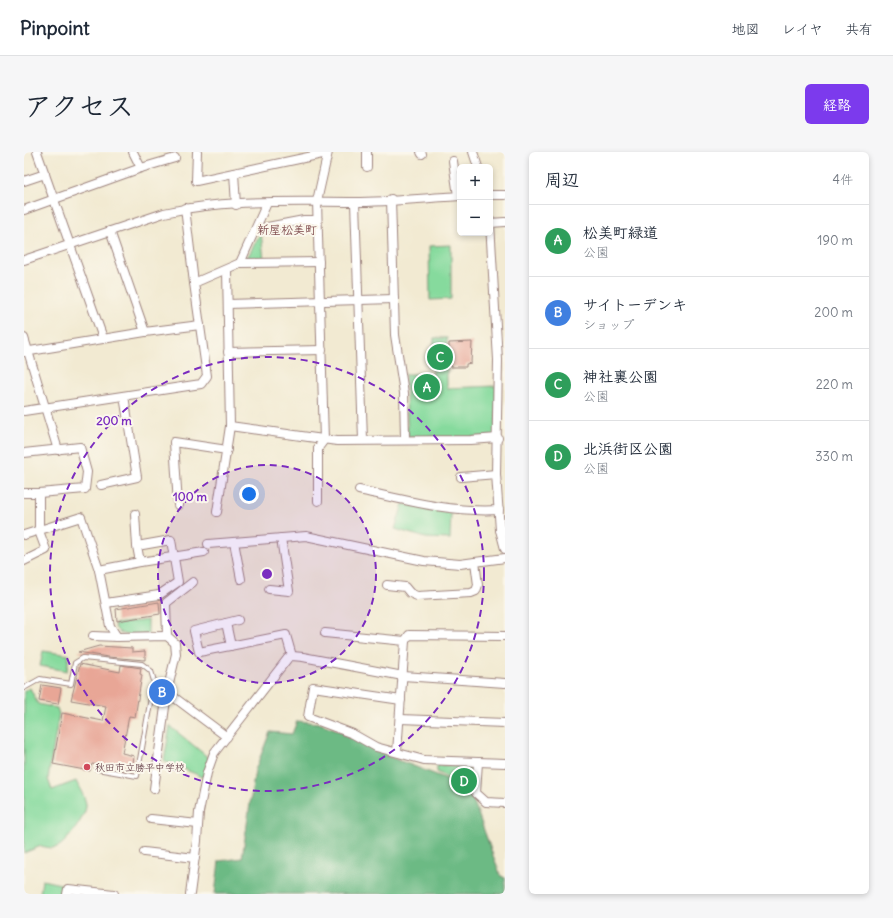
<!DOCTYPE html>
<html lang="ja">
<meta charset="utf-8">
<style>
body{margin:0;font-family:Delius,"Klee One",sans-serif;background:#f6f6f7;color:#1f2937}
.controls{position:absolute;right:12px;top:12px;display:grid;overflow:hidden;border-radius:6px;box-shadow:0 2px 6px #0003}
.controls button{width:36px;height:36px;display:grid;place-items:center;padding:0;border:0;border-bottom:1px solid #e0e1e3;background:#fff;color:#1f2937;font:20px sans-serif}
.you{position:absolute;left:225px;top:342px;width:14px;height:14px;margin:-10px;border:3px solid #fff;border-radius:50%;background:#1a73e8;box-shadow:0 0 0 6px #1a73e833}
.badge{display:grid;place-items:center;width:26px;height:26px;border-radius:50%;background:#7c3aed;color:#fff;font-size:13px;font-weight:700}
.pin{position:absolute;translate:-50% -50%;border:2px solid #fff;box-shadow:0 1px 4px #0006}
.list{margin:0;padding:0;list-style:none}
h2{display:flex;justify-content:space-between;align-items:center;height:52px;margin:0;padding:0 16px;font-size:17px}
h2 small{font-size:13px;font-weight:400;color:#747a83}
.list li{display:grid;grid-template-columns:26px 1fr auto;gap:12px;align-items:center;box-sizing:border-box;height:72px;padding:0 16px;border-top:1px solid #e0e1e3}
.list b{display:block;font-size:15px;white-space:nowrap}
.list p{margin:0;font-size:13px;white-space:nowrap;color:#747a83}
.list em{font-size:13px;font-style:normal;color:#747a83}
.map{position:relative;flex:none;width:481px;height:742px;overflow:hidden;border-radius:6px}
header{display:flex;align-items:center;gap:24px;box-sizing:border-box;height:56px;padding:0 20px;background:#fff;border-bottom:1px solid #e0e1e3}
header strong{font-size:19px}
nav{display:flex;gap:22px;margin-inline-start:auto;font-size:14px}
.intro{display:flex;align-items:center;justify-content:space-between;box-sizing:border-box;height:96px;padding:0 24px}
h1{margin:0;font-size:28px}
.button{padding:10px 18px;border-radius:6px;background:#7c3aed;color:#fff;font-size:14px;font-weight:700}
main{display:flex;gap:24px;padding:0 24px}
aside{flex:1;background:#fff;border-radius:6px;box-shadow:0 2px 6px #0003}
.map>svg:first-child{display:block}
</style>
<header>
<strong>Pinpoint</strong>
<nav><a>地図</a><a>レイヤ</a><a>共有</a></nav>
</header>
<div class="intro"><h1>アクセス</h1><a class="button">経路</a></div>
<main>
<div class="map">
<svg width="481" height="742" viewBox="0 0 481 742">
<rect width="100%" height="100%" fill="#fbf7ec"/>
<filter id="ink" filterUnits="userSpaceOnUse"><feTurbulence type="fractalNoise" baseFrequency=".025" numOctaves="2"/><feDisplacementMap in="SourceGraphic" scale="8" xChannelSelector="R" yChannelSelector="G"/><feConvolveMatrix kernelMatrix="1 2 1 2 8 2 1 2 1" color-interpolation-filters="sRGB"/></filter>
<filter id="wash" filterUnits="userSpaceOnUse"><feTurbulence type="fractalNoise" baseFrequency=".012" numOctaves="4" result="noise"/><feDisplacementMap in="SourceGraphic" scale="16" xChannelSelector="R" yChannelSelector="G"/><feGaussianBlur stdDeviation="0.9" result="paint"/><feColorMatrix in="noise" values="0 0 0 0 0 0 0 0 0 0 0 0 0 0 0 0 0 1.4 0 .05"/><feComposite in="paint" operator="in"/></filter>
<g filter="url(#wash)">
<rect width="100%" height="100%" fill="#f2ead2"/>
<g fill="#86da9d" stroke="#687c64">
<polygon points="237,80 240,108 222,108"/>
<polygon points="427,93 427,147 406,148 405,94"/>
<polygon points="410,186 423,186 423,236 472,234 472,284 446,285 384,285 381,222 409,222"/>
<polygon points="379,352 427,361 426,387 402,386 371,377"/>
<path d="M124,468V482C111,483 94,487 90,472Z"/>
<polygon points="19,499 45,503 43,519 16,514"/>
<path d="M6,536L14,552L33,556L35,562L24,627L28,638L52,629C55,636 61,645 62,652C64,662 42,692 33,695C27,697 22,695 17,694L0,701V539Z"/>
<polygon points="146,574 186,607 179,625 140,609"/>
<polygon points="413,613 451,615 448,638 413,620"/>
<polygon points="18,728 41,733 39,742 16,742"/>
</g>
<path fill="#6cba84" stroke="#5b6c58" d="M273,569L295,571L325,582L366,605L444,635C456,664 465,695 477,724L481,726V742H191L195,709L218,706L231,618L246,580L268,582Z"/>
<g id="blocks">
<g fill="#e8a696">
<polygon points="448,190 447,211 442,212 442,215 427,215 427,212 425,212 425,191"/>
<polygon points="135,450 136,462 93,469 92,457"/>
<polygon points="75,494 108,496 108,500 121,499 121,508 84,505 54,500"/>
<polygon points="56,512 96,520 97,513 117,516 116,522 118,523 111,565 105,564 98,601 110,604 108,619 68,612 66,619 29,612 38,561 79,569 82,554 47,548"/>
<polygon points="18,533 37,536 34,552 15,549"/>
</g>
</g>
</g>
<g filter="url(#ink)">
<use href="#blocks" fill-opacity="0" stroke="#9e847e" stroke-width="1"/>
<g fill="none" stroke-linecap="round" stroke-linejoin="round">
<defs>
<g id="service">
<polyline points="0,536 16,527 47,532 51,511 59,506 118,512 127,519 130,529"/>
<polyline points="73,617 113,624 130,529 143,540"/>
</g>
<g id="minor">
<polyline points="13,0 79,186"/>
<polyline points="173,0 172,29 303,1"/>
<polyline points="343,0 343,15"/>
<polyline points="397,0 398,2"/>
<polyline points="449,0 454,15"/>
<polyline points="429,9 434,44"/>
<polyline points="117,16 151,6"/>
<polyline points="210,21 212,53"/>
<polyline points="0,29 21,22"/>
<polyline points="466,43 481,43"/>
<polyline points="367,47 371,183 380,241 381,287"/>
<polyline points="331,50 339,288"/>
<polyline points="0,58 117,16 109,0"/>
<polyline points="466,71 474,208 472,322 476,378 481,378"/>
<polyline points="466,71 481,70"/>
<polyline points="233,77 280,68 293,68"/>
<polyline points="86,79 121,180"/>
<path d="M0,108L140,61C201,47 267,50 330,50C365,50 401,46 436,44"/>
<polyline points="216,111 295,110"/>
<polyline points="203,118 206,274 313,289 447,288 474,286"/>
<polyline points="170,131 216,111 243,51"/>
<polyline points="204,152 370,147"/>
<polyline points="0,186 34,298"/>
<polyline points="0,200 121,180 176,173"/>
<polyline points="204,200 298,198"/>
<polyline points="0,259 177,232 183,224 170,131 161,56"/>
<polyline points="0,301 56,295 63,320 61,337 15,341"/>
<polyline points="437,325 472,322"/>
<polyline points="77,333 113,325 100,244"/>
<path d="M335,338C380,348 428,361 475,358"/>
<polyline points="0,341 15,341 15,379 22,398 0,409"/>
<polyline points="294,349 294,296 300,288 293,49 304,0"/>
<polyline points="154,353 150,290 203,298"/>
<polyline points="193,360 206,274"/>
<polyline points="111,362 113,394"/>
<polyline points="476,378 481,397"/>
<polyline points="0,383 57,365 75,418 86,474 93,485 143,484 151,491 152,502 143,540 203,585"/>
<polyline points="210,390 217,427"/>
<polyline points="184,392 282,384 400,409 436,412 481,406"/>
<polyline points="116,410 180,400"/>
<polyline points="75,418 116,410 113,394 147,388 154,430 135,443 82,451"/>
<polyline points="363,433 381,435 386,441 393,444 447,441 452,439 454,433 451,410"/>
<polyline points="245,437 265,439 257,386"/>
<polyline points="202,471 214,468"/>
<polyline points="301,481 381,489 373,600"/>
<polyline points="69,484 93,485"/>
<polyline points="143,484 142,451 169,430"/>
<polyline points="381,489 385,483 481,484"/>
<polyline points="207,494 202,471 170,479 175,500 262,483 268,504"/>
<polyline points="377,548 289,535 284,565 329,582 352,595 400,608 481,611"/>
<polyline points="376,567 481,571"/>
<polyline points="454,610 452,641 462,650 481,651"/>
<polyline points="130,637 143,540"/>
<polyline points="127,667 174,672"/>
<polyline points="120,700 171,706"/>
<polyline points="43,742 44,737 90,742"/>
<polyline points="166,742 173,689 175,660 183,621 190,601 264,506 268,504 279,505 379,524 481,531"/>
</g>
</defs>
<use href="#service" stroke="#9e847e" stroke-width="6"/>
<use href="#minor" stroke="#9e847e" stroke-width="10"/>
<use href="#service" stroke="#fff" stroke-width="4"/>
<use href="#minor" stroke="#fff" stroke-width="8"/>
</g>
</g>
<circle cx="243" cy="422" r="109" fill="#7b2cbf" fill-opacity=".12"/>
<g fill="none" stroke="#7b2cbf" stroke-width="2" stroke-dasharray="7 5">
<circle cx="243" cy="422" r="109"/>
<circle cx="243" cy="422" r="217"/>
</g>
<circle fill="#d1495b" stroke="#fbf7ec" stroke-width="1.5" cx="63" cy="615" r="4"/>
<g text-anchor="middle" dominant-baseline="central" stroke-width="4" stroke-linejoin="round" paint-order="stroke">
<g font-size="10" fill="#4a1f2b" stroke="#fbf7ec" text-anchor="start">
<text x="71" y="615">秋田市立勝平中学校</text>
</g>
<g font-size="12" font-weight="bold" fill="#814e50" stroke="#fbf7ec">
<text x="263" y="77">新屋松美町</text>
</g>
</g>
<circle cx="243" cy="422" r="6" fill="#7b2cbf" stroke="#fbf7ec" stroke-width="2"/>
<g font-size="12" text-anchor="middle" font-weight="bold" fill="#7b2cbf" stroke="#fbf7ec" stroke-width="4" stroke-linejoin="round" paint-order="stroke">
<text x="90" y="273">200 m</text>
<text x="166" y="349">100 m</text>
</g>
</svg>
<div class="controls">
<button>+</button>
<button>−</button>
</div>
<div class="you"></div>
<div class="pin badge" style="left:403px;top:235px;background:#2e9e5b">A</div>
<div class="pin badge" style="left:138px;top:540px;background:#3f7fe0">B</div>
<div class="pin badge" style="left:416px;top:205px;background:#2e9e5b">C</div>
<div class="pin badge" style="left:440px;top:629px;background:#2e9e5b">D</div>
</div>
<aside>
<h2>周辺<small>4件</small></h2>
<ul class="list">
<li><span class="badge" style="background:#2e9e5b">A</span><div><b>松美町緑道</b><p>公園</p></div><em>190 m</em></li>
<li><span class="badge" style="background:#3f7fe0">B</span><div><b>サイトーデンキ</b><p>ショップ</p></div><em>200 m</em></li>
<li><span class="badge" style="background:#2e9e5b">C</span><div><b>神社裏公園</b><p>公園</p></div><em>220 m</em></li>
<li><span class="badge" style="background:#2e9e5b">D</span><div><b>北浜街区公園</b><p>公園</p></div><em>330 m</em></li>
</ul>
</aside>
</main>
